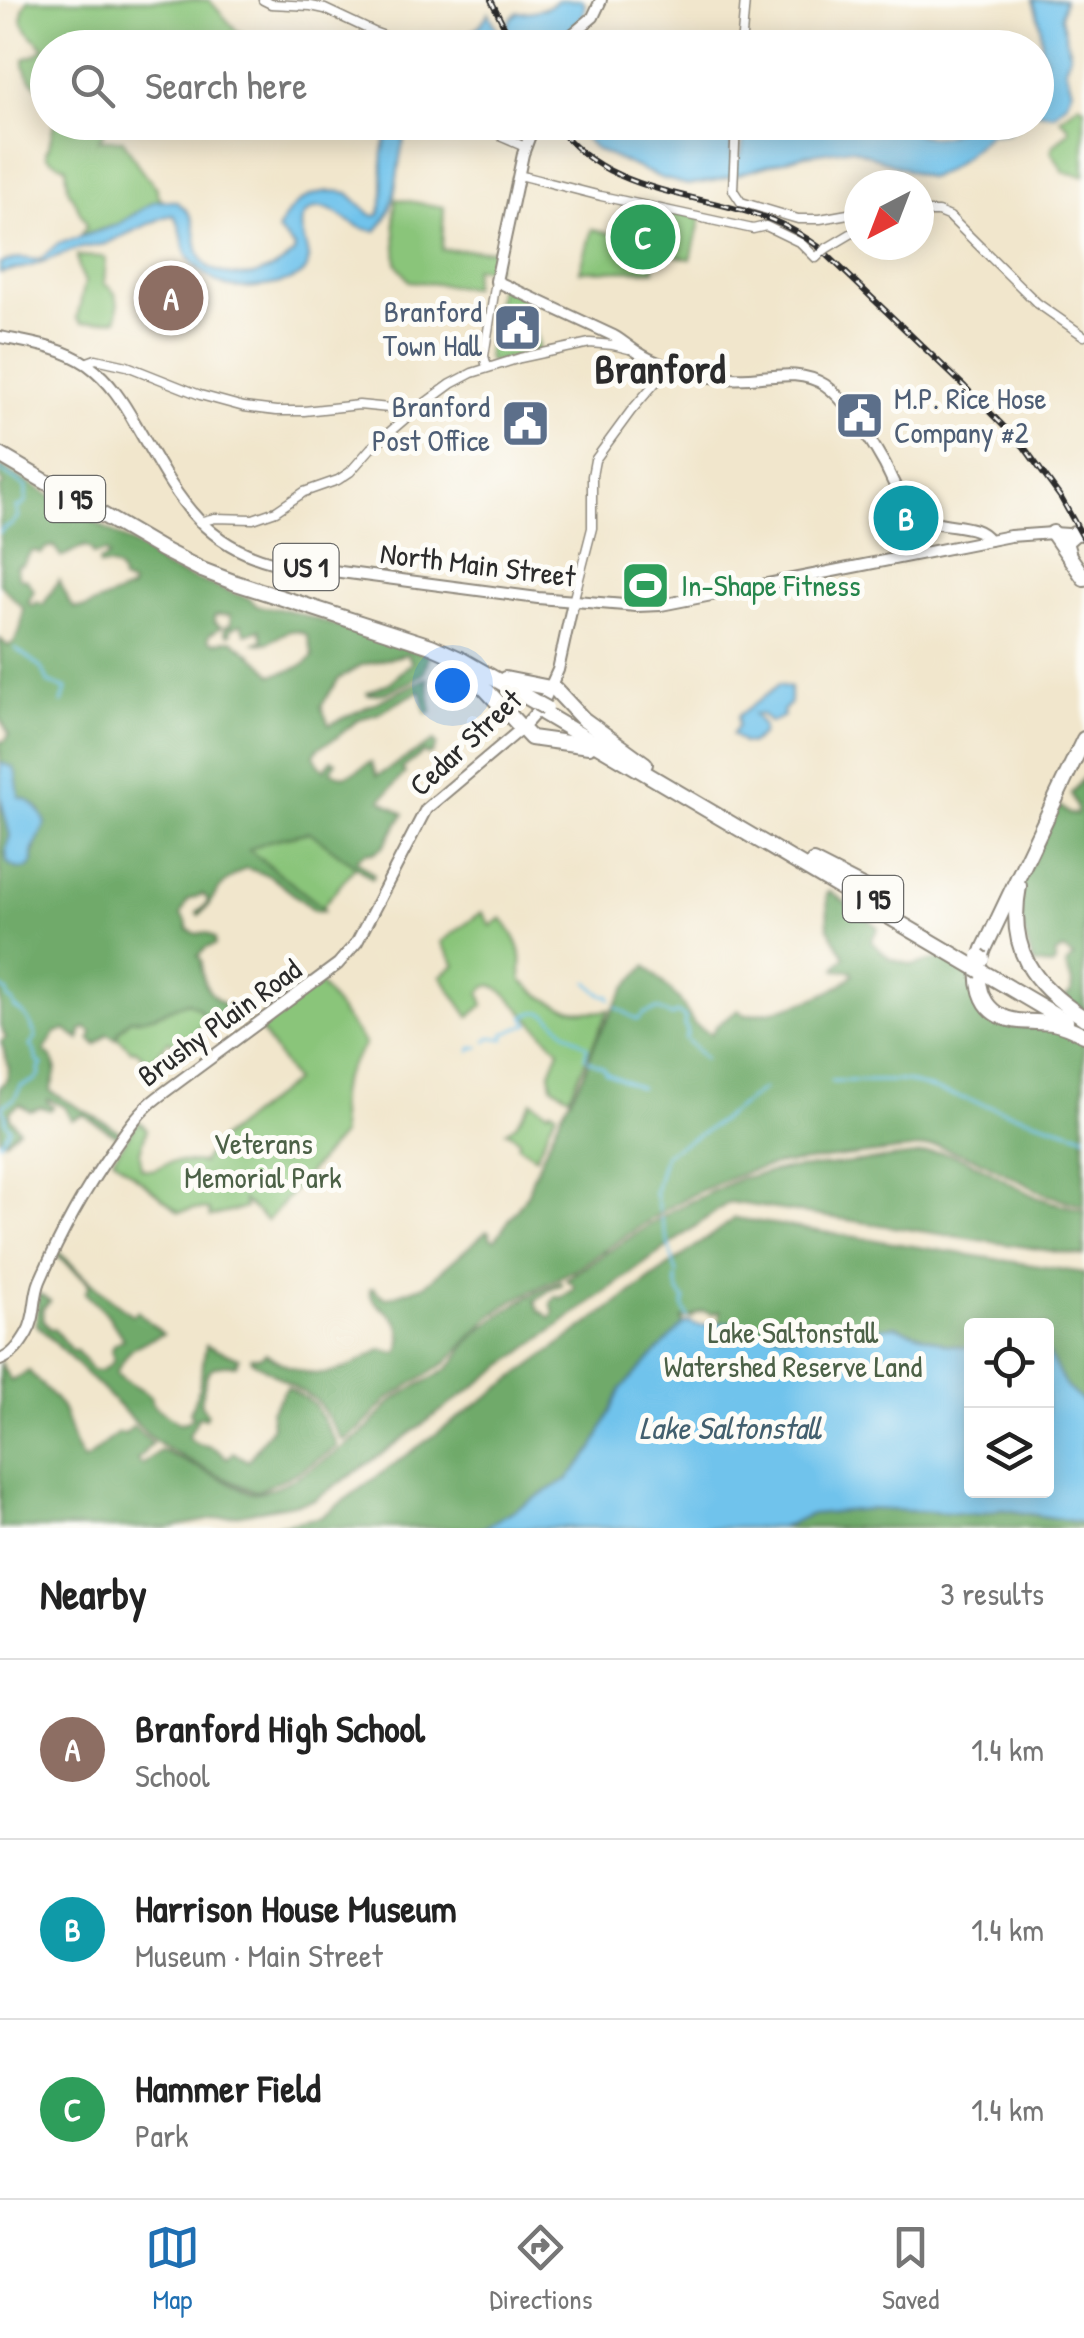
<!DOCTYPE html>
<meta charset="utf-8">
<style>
body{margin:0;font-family:"Patrick Hand",sans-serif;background:#f2f2f2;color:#222}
.controls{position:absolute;right:30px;bottom:30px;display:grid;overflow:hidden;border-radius:10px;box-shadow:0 5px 25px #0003}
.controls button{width:90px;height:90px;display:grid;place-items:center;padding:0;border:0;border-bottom:2px solid #e0e0e0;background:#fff;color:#222;font:50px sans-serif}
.compass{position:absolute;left:844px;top:170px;width:90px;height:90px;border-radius:50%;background:#fff;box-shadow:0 5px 25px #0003;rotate:222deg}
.you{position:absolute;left:452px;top:685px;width:35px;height:35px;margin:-25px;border:8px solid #fff;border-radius:50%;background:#1a73e8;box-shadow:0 0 0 15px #1a73e833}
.badge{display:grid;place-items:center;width:65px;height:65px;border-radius:50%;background:#1f6fb2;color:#fff;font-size:32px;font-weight:700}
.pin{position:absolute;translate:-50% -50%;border:5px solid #fff;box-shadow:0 2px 10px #0006}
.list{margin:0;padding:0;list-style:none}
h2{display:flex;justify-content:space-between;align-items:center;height:130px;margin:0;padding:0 40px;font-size:42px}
h2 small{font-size:32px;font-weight:400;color:#767676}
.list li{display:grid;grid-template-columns:65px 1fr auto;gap:30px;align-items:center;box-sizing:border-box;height:180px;padding:0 40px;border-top:2px solid #e0e0e0}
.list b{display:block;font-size:38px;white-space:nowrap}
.list p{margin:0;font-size:32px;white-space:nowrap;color:#767676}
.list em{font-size:32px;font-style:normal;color:#767676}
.icon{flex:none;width:55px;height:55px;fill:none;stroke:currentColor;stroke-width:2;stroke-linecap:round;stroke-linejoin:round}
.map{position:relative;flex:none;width:1084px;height:1528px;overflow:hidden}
.search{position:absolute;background:#fff;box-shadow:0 5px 25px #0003;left:30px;right:30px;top:30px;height:110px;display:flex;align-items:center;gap:25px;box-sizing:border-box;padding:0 35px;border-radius:55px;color:#767676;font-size:38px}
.sheet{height:670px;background:#fff}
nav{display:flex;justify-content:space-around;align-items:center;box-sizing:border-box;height:140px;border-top:2px solid #e0e0e0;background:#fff;font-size:28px;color:#767676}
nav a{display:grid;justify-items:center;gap:5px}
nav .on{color:#1f6fb2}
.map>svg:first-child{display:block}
</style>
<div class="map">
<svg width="1084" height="1528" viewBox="0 0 1084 1528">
<rect width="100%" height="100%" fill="#fdfcf7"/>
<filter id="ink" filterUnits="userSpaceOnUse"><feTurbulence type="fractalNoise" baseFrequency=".01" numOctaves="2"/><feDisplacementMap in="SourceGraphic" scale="20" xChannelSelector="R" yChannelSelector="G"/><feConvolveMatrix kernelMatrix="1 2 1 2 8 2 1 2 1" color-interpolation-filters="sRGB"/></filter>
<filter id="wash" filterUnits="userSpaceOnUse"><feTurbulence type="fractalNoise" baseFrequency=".0048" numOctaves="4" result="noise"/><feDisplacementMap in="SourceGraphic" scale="40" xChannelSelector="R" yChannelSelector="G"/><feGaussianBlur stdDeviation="2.25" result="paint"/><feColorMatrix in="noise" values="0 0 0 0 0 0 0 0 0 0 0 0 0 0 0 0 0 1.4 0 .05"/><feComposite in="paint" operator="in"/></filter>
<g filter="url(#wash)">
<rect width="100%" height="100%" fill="#f1e6cc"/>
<g fill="#8ac57a" stroke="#5a7852" stroke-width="2.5">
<path d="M28,0H209L237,31L248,36L246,47L48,48L47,97C37,85 23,76 24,59L36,55L44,48C28,31 13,23 28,0Z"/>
<polygon points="1079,103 1084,107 1084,176 1064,172 1051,151 1054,145 1069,131 1068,126 1060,119"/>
<polygon points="54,123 107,123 103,135 98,140 123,140 141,170 157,188 157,194 163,201 155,201 117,225 81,235 87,225 68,189 66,167 47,157 46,152 49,147"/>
<polygon points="396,199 444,207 442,250 499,250 495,269 474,268 472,288 409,281 397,264 394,214"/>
<polygon points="625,201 701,217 691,259 664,253 654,259 654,270 580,271 592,229 617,235"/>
<path d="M77,256L104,257L106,260L104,284C119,291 119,304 117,319L82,323L77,318L85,282L79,269Z"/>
<path d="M499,286L518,292C529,310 538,330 538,351L491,362L488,360L487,350Z"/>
<polygon points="310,832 356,866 322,907 248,850 268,841"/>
<path d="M482,912L491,926L502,918C510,930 519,941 521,955C522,964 520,972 522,981C547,1003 574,1017 609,1010C594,1038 584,1068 569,1096L552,1086L550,1072L559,1050L505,993L492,985L485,987L480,993L484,1005L469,1017L441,976L455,965L441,942Z"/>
<path d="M318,982L365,1044C337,1084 336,1087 341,1135L267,1221L243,1200L245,1208L210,1217L209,1210L193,1209L179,1212L113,1158L139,1121L147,1129L140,1152L141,1168C158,1174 159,1163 174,1162C183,1161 193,1163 202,1163L216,1142L294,1081L258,1026Z"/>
<path d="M188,1001L198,1008L208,1020L197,1030L198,1033L185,1038L176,1046L169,1041L149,1062L135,1050L132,1051L117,1037L119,1031L130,1019C150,1021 169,1008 188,1001Z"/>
<polygon points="532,1101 548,1112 551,1109 556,1112 536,1157 518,1145 520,1140 506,1131 516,1124"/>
</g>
<g fill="#6faa6a" stroke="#4d6a4a" stroke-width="2.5" fill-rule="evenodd">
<path d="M0,466L146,552L164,568L250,599L257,606L287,610L429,655L424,673L410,682L385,693L368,695L367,693L391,682L412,662L407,654L362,665L339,679L321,706L329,725L427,678L432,712L426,713L421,690L377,714L359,719L336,738L318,748L314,755L319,764L325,770L331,760L336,762L331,771C345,782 357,770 371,762L377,776L434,741L437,745L433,753L427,755L424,752L402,769L405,773L381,800L404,814L383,847L373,853L367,852L356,860L374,875L372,879L310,832C289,836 267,839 249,850L324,908V911L314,910L270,876L246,868C234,874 221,885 214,896C209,904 207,909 199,915L197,913L206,905L208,899L203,894L188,900L181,915L186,921L188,930L197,934C205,931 209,933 215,939V945L206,948L198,956L202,961C199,982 211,997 228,1007L227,1010L217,1017L211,1025L198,1008L188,1002C169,1008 150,1021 130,1019L119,1031L117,1039L107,1034L96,1045L90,1039L92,1032L86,1028L81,1030L80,1040L65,1030L56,1032L44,1051C61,1063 56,1073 50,1091L116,1129L121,1134L119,1137L83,1115L71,1120L65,1107L48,1099L47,1102L53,1107L50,1110L41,1107L30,1111L20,1104L11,1110L9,1116L19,1129L5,1141L0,1138V1088L7,1079L9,1069L1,1041L6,1038L0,1026V796L10,836L5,853L7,862L33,861C30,843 56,820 34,805C29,801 23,800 18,797L13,768L0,763V741H5L9,735L0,717V639L8,646C20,641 23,621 23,608L0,584V488L4,484L0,480ZM54,546L61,557L85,546L92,550L93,554L106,552L109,557L99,561L100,566C112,564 122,568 122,581L132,585L131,589L85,608H74L70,604L59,580L43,605L37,602L34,606L28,603L34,590L26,579L19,578L16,566L23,564L31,552L36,551L41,554L46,548ZM216,615H230L231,625L225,626V632L228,635L231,634L230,630L241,624L246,634L260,629L263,640L256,643C279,647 282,621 307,635L313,656C304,669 287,671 272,675L264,665L232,640C225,639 217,646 209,640V635L221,627L214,622V617Z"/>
<path d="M1084,777V1012L1064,998L1071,993L1072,983L1066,965L1073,957L1063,950L1055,955V963L1052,966L1034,964C1023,938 1018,910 1023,882L1059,805L1069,814H1077V808L1071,794Z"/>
<path d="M830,891L876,925L878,928L871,941L890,959L913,965L943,958L968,970L966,975L975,980L988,1015L998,1022L1013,1026L1064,1030L1084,1040V1206L1047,1195L977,1159L937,1146L775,1165L746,1172L700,1191L668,1208L576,1269L514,1300L491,1316L446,1363L388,1399L361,1428L343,1441L317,1401L251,1360V1357H260L266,1353C281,1365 309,1377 329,1373C346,1370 367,1358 382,1349L394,1353L399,1352C411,1308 370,1314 370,1289L374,1288L378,1293L386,1298L425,1285L487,1231L490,1233V1238L495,1240L528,1193L532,1179L562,1112L583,1076L596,1040L626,987L646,966L679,999L694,1024L711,1034L716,1026L738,1010L745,1015C774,1013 834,997 853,974L852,971L836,970L835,968L845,957L828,928L827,894Z"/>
<path d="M940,1152C976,1158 1004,1182 1037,1197C1051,1203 1069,1206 1084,1210V1256L729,1202L372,1461L314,1500L168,1528H0V1363L11,1381L29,1371C39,1383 54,1395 62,1408C71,1426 70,1442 84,1461L118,1433L125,1434L133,1426L152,1443L137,1460L142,1465L160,1451L166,1452L249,1492C274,1498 348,1446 368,1428C377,1419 384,1408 394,1400C410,1387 431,1381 447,1369C457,1361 462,1348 471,1339C497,1314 527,1295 561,1281L562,1285L551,1289L535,1301L539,1310L551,1318L554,1312L551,1304L556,1296L561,1298L574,1289V1285L566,1279L674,1209L741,1178L785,1169L833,1165Z"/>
<polygon points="735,1218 1084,1273 1084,1403 1066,1387 1057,1373 1047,1351 1046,1326 972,1326 971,1348 946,1344 895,1326 879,1328 858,1321 821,1331 788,1334 731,1322 719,1324 720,1311 712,1314 703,1311 695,1314 693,1317 682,1319 684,1324 621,1389 593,1449 568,1479 483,1528 261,1528 321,1517"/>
<path d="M56,1250L107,1296L132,1315L137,1311L163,1334C134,1346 131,1345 116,1373C126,1385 142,1387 152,1398L151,1401L154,1406L179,1423L186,1422L193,1417L190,1412L199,1388L206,1345L239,1358L236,1365C200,1363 209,1375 200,1404L208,1414L205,1418L199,1416L188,1437C197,1446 201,1444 211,1447C217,1449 223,1455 228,1458L233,1452L248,1461L272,1427L271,1411L287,1387L314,1404L337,1444V1447L300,1471L260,1490L254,1491L217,1475L162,1446L149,1436L36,1324L38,1293L50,1301L42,1309L44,1321L50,1329H54L72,1351L76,1350L92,1370L100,1371L111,1364L114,1359L111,1350L113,1345L123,1339L107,1314L85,1293L89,1286L87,1281L55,1254Z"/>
<polygon points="867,1509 978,1514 1002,1509 1084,1523 1084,1528 780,1528 811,1514"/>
</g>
<g fill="#6fc3ec" stroke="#4d778c" stroke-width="2.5">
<path d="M558,0H583C589,13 577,21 571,30L577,36L581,34L597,47H565L570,43L564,34L555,41L550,40L545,33L540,32L521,33L512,35L488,47L462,48L464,37L480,25L489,13L497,30L501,33L505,32L510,19L518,12C531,13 548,9 558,0Z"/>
<polygon points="1033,0 1064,0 1061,17 1070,53 1065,68 1072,89 1067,101 1054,114 1037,112 1037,77 1041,73 1046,58 1042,49 1040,23"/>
<path d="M395,123H412C391,156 405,202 376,231C369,230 362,229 355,225C342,218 328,203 313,209C285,221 318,253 305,271C294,285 249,289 232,287C219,286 202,273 193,264C179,250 186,229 173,215L164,217L105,244L76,249L31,266L0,273V263L20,258L40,260L57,244L117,225L155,201H176C182,206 189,211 192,219C198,233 194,252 206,265C209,268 216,271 220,272C247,282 274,272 294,253L295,248L278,231C290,201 316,186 348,193L370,214L374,216L379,215C391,183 371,155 395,123Z"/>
<path d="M571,123H671C679,124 688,130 696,131C707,133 718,123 730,123L732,159H738L741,154L746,127C765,125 769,133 788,123H898L900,127C926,140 944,142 967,123H1022L1006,133H990C972,150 952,171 928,178L851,148L804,155L718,180L688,185L661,178L596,150Z"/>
<polygon points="779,685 790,688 790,704 783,711 784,716 770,723 762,715 754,714 763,727 762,734 750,744 743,743 732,734 738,726 738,716"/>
<path d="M0,763L13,767L16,774L19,797C31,799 40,810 46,823L32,852L33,861L30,867C21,871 14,869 7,862L6,847L10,836L0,796Z"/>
<path d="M858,1321L879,1328L895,1326L946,1344L971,1348L972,1490H1046L1047,1351L1066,1387L1084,1403V1523L1002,1509L978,1514L867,1509L811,1514L780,1528H483L568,1479L593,1449L621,1389L684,1324L690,1322C701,1330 719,1321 734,1323C752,1326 770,1334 788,1334C812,1335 835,1327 858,1321Z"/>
</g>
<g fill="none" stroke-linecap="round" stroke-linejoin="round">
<g stroke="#6fc3ec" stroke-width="2.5">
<polyline points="0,470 26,487 26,501 21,507 16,507 18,517 10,526 5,527 0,532"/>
<path d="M15,648C28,659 43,664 48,682L66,689L62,703"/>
<polyline points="0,972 0,977"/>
<path d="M588,982C596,989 597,995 609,996L610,1000"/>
<path d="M0,987L7,992L8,999L12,1001L15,1008C28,1015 31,1025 36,1037L30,1046L34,1050L37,1061L42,1064L39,1069L40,1075L33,1081L21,1086L14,1099L3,1105L2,1110L6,1115L5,1122L10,1128L0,1143"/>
<polyline points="616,1007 638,1020 643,1014 658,1009 670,1016 678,1013 685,1018 684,1026 687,1029 687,1035 685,1038 705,1059"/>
<path d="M486,1041L491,1037L505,1039L504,1034L529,1024L524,1017C544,1004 552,1019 565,1031C572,1037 580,1041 587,1046L585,1058"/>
<polyline points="470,1051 472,1048 479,1047"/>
<polyline points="589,1060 604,1068 605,1072 640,1088"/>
<polyline points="831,1081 906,1081 1084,1135"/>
<polyline points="659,1211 655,1192 665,1154 707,1130 763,1089"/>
<polyline points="661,1218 677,1274"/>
<path d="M676,1278C677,1290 678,1291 685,1300L683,1305L688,1318"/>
</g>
</g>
</g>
<g filter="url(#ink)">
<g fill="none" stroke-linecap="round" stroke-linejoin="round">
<defs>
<g id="minor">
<polyline points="263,0 271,4 311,6 325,9 376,33 418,48"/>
<polyline points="741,48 745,0"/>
<polyline points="487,122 502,137 525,147"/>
<polyline points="736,122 733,190 741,202 798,219 820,219 859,212"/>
<polyline points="519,175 601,196 753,229 766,226 801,243 816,258 823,251"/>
<polyline points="919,212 938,212 950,217 1037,303 1084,336"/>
<polyline points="827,248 859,229"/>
<polyline points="85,363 96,359 127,366 200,395 244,407 276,411 304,411 359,405 409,410 421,406 451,384 472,373 520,358 590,343 613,345 629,349"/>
<polyline points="487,367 484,356 496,281"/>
<polyline points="199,522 215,518 253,519 276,511 304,492 338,480 350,472 371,448 406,418 409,410"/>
<polyline points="573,602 592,528 592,476 595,460 631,411 656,382 674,368"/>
</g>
<g id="major">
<polyline points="556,48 593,17 601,0"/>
<path d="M535,122L523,154L496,281L614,336C623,341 630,348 639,353C652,362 681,372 696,375C714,378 732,379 750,378C776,376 802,370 825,385C847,400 872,442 885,465C893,481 899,499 913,511C936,532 975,519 989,540"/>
<path d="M0,337C30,343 62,347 88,365C110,381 123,402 136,425C174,490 199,547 280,564L538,598L637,606L661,605L722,593L1010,536L1053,533L1084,535"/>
<path d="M0,1360C13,1355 20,1345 27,1333C37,1316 33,1298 40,1281C60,1235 84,1191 112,1151C126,1131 138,1112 158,1097L338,964L357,942L426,809L521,729L541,707L558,670L573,602"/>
</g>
<g id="highway">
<polyline points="0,455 161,549 202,570 236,583 431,646 462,660 537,703"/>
<polyline points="1053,533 1084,578"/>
<polyline points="1069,556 1065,542 1074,534"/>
<polyline points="460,668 478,681 531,738 589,746"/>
<polyline points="505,679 555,689 583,719 645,764"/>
<polyline points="543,713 976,968"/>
<path d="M1084,739L984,949C973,977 978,1013 1013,1020C1026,1023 1040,1021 1053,1023C1064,1025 1074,1030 1084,1035"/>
<polyline points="813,862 864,888"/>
<path d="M1019,886C1007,950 1032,984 1084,1018"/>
<polyline points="981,971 1066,1021"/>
</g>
</defs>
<use href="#minor" stroke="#8e887c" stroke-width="11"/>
<use href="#major" stroke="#8e887c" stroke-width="14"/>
<use href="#highway" stroke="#8e887c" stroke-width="18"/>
<use href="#minor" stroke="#fff" stroke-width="8"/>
<use href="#major" stroke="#fff" stroke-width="10"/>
<use href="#highway" stroke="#fff" stroke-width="14"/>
<defs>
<g id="rail">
<polyline points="491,0 515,48"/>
<path d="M554,122C605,196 696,191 772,220C789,227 804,236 819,247L965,387L1024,447L1061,498L1084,539"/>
</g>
</defs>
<use href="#rail" stroke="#2b2b2b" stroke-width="6"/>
<use href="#rail" stroke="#fdfcf7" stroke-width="2.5" stroke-dasharray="8" stroke-linecap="butt"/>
<defs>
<polyline id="minor-bridge" points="823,251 827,248"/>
<g id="highway-bridge">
<polyline points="537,703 546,708"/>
<polyline points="979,956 983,959"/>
<polyline points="976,968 981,971"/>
</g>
</defs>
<use href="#minor-bridge" stroke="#8e887c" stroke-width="11" stroke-linecap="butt"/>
<use href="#highway-bridge" stroke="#8e887c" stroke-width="18" stroke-linecap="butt"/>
<use href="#minor-bridge" stroke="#fff" stroke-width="8"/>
<use href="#highway-bridge" stroke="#fff" stroke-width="14"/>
</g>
</g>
<defs>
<symbol id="civic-square" viewBox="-11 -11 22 22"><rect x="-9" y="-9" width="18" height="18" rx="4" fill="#5c6f8a" stroke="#fdfcf7"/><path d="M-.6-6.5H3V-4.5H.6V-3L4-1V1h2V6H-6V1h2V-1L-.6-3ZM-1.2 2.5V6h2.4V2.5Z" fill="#fff"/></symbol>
<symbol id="stadium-square" viewBox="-11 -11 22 22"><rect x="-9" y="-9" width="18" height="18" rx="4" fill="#2e9e5b" stroke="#fdfcf7"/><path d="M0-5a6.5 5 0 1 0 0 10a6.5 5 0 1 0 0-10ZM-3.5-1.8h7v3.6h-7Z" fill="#fff"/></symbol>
</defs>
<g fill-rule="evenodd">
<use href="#civic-square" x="490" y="300" width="55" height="55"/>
<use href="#civic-square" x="832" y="388" width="55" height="55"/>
<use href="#civic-square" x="498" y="396" width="55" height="55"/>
<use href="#stadium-square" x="618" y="558" width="55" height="55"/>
</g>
<g text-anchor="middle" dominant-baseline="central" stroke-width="10" stroke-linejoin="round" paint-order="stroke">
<g fill="#fdfcf7" stroke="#6a6a68" stroke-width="2.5">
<rect x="45" y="476" width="60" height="46" rx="8"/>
<rect x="273.5" y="544" width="65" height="46" rx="8"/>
<rect x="843" y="876" width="60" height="46" rx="8"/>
</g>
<g font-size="28" font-weight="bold" fill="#2b2b2b">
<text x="75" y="499">I 95</text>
<text x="306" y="567">US 1</text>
<text x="873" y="899">I 95</text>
</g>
<g font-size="30" fill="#4e5e75" stroke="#fdfcf7" text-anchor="end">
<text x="482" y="311">Branford<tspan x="482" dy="34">Town Hall</tspan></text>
<text x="894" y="398" text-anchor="start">M.P. Rice Hose<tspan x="894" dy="34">Company #2</tspan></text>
<text x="490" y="406">Branford<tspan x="490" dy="34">Post Office</tspan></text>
</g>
<g font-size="30" fill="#2b2b2b" stroke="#fdfcf7">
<text transform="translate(478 564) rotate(7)">North Main Street</text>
<text transform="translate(465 742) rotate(-43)">Cedar Street</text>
<text transform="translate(219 1022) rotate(-36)">Brushy Plain Road</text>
</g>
<g font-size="30" fill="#27864d" stroke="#fdfcf7" text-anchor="start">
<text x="681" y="585">In-Shape Fitness</text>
</g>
<g font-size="30" fill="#4c6147" stroke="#fdfcf7">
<text x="263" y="1143">Veterans<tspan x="263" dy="34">Memorial Park</tspan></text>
<text x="793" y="1332">Lake Saltonstall<tspan x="793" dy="34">Watershed Reserve Land</tspan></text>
</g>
<g font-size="32" font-style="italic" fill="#43606f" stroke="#fdfcf7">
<text x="730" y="1427">Lake Saltonstall</text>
</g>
<g font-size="40" font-weight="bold" fill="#2b2b2b" stroke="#fdfcf7">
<text x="660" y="368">Branford</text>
</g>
</g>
</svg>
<div class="controls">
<button><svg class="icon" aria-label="locate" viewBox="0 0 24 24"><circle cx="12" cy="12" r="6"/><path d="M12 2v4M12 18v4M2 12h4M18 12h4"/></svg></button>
<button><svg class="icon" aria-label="layers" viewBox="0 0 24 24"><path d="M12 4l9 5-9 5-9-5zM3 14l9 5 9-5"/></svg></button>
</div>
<svg class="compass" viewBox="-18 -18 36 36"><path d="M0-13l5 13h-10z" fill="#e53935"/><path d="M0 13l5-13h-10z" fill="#767676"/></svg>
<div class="you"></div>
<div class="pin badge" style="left:171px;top:298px;background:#8d6e63">A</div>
<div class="pin badge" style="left:906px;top:518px;background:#0f9aa8">B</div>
<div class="pin badge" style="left:643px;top:237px;background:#2e9e5b">C</div>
<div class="search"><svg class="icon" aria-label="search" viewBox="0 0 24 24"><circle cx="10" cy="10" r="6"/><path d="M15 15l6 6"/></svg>Search here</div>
</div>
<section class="sheet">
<h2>Nearby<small>3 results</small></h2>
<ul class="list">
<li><span class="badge" style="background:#8d6e63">A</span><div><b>Branford High School</b><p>School</p></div><em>1.4 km</em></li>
<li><span class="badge" style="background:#0f9aa8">B</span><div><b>Harrison House Museum</b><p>Museum · Main Street</p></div><em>1.4 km</em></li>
<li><span class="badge" style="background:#2e9e5b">C</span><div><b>Hammer Field</b><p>Park</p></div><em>1.4 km</em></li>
</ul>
</section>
<nav>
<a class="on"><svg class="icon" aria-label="map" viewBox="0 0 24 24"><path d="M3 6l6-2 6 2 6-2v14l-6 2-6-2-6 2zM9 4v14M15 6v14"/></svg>Map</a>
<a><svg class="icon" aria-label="directions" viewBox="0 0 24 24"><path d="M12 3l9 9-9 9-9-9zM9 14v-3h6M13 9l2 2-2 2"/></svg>Directions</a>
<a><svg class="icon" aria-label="saved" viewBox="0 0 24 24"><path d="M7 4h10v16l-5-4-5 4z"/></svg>Saved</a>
</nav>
